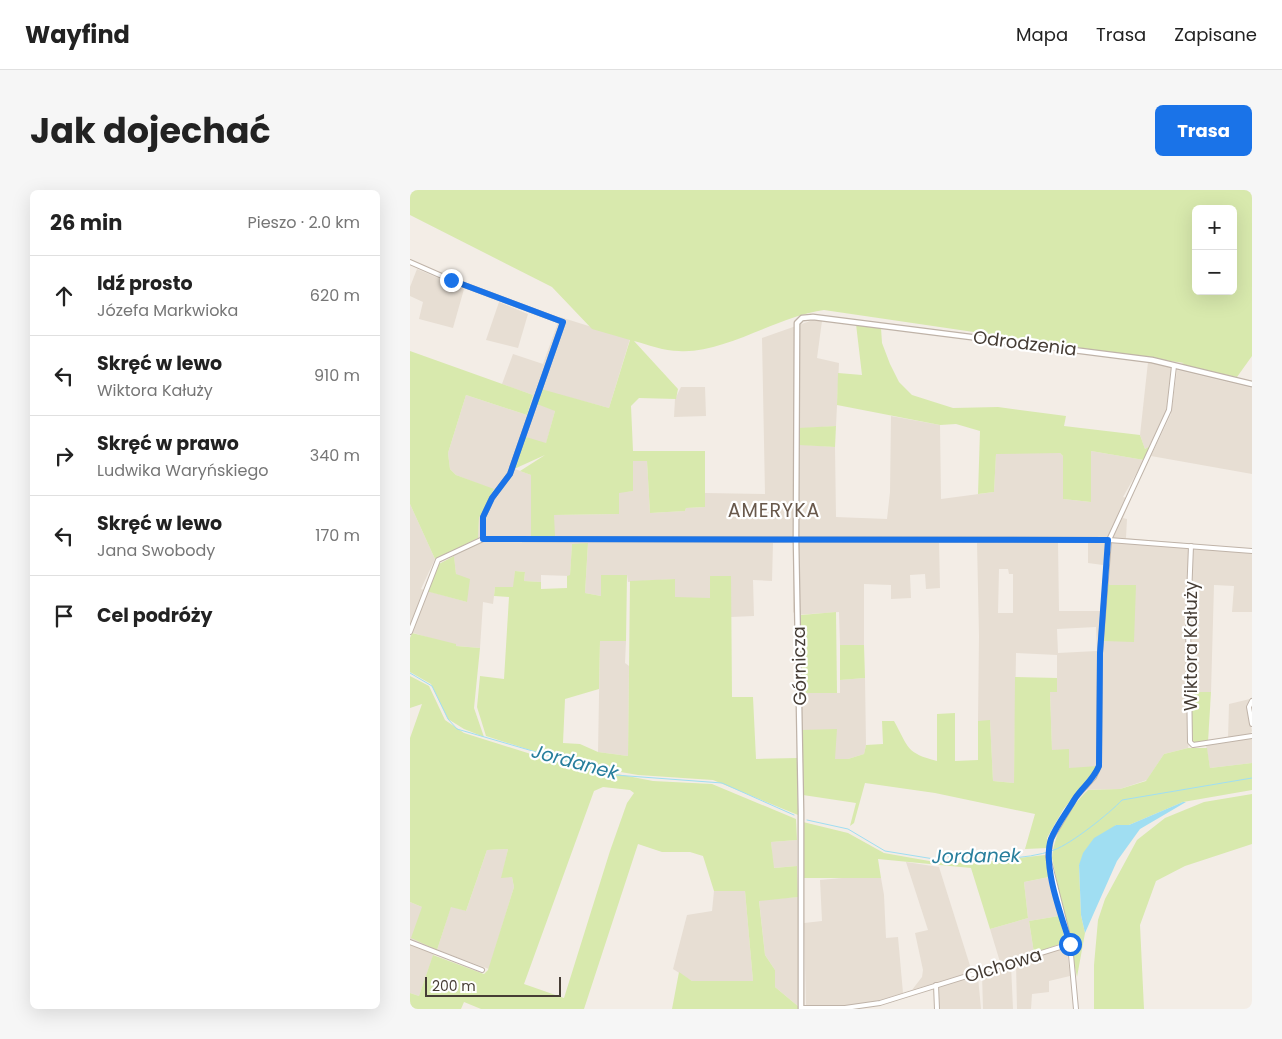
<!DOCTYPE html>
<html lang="pl">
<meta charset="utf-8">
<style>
body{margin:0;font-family:Poppins,sans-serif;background:#f6f6f6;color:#222}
.controls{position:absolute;right:15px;top:15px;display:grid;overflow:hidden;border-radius:8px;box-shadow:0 5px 20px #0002}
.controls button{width:45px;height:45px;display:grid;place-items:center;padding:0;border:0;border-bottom:1px solid #e0e0e0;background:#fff;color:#222;font:25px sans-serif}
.scale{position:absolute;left:15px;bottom:12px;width:136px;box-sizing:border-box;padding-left:5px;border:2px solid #463d35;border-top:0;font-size:14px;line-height:18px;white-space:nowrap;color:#463d35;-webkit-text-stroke:4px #fff;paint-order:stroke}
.stop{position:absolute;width:15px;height:15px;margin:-11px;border:4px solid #1a73e8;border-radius:50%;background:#fff}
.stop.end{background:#1a73e8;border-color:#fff;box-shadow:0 1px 5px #0008}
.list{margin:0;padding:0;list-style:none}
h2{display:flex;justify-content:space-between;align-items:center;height:65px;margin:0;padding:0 20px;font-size:21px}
h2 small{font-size:16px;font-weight:400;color:#767676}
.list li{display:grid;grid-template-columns:32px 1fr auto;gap:15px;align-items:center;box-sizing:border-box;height:80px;padding:0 20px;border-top:1px solid #e0e0e0}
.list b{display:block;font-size:19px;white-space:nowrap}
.list p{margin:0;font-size:16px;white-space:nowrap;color:#767676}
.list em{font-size:16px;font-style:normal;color:#767676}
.icon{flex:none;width:28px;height:28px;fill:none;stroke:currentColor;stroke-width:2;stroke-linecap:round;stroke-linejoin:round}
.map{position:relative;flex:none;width:842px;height:819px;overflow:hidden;border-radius:8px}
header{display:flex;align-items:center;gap:30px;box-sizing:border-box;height:70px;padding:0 25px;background:#fff;border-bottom:1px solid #e0e0e0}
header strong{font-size:24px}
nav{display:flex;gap:28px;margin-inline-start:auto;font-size:18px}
.intro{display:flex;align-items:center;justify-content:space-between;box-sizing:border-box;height:120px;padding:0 30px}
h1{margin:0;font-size:35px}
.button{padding:12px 22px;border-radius:8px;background:#1a73e8;color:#fff;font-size:18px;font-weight:700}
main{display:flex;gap:30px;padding:0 30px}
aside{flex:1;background:#fff;border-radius:8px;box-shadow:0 5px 20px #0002}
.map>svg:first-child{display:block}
</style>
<header>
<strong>Wayfind</strong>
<nav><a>Mapa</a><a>Trasa</a><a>Zapisane</a></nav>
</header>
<div class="intro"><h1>Jak dojechać</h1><a class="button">Trasa</a></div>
<main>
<aside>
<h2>26 min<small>Pieszo · 2.0 km</small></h2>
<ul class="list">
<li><svg class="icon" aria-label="ahead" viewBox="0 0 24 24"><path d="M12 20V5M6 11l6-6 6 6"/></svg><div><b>Idź prosto</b><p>Józefa Markwioka</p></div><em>620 m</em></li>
<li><svg class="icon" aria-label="left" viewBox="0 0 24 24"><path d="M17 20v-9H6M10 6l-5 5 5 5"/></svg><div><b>Skręć w lewo</b><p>Wiktora Kałuży</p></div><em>910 m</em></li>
<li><svg class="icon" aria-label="right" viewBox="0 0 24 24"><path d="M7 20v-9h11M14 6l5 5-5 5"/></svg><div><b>Skręć w prawo</b><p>Ludwika Waryńskiego</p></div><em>340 m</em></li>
<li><svg class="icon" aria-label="left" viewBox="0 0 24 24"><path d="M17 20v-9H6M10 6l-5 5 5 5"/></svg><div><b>Skręć w lewo</b><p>Jana Swobody</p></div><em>170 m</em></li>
<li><svg class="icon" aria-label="arrive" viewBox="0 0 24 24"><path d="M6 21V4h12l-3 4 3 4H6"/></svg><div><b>Cel podróży</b></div></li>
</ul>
</aside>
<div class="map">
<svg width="842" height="819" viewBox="0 0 842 819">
<rect width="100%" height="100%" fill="#f3ede6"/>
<g fill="#e7ded3" fill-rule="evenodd">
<polygon points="7,79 54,99 43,138 9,129 13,112 0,106 0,97"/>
<polygon points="89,112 118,124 108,158 76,150"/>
<path d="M150,127L220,149L199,218L131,200L145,221L136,254L105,279L121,285L144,325L209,324V302L223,301L222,271H237L240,323L275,321L276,318L295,317V303L355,304L352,148L403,130L412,131L407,168L429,173L426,236L383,239V254L425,257L426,327L477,329L480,302L481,226L530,235L531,309L584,302L586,263H650L653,266V309L681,312V261L734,270L713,307L721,309L713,328L717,329L716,348L842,359V422H822L824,396L804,395L801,502H780L781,541L778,558L754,564L737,590L710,599L670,600L658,578L642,560L640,502H647V465L606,463L604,593L583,591L580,531H568L569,446L567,352H529L530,398L516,399L515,384L500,385L501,408L481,409V395L454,394V455H430L429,422L386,425L383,422V352L363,353L362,391L343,390L344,426L321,427V386L301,408H265L264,389L218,392L217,385H192L191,406L175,403L178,354H162L160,386L131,385V392L114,391L115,382L105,381L104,397H85L83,414L73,412L70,458L46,456L0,442V314L25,369L11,399L57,412L46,384L43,359L68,348L69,328L84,300L46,285L40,279L38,263L56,205L117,225L123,205L92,194L103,164L133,174ZM648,352H678V373L693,375V389L700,395L724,451H689L690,421H649ZM589,379H598L599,384H603V423H588ZM686,437L687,461L648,463L647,439Z"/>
<polygon points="738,172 763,177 758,219 740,256 735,259 730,245"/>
<polygon points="767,180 842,198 842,284 741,266 761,224"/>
<polygon points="271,197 295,197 296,226 264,227 265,209"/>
<polygon points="190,451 216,451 215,473 219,476 218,566 188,562"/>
<polygon points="455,488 456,555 454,564 438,569 425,569 391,540 391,503 430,503 430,490"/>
<polygon points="840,509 837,518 842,541 840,544 818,548 819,514"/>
<polygon points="842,547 842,573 800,578 796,555"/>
<polygon points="387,650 387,676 363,678 361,652"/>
<polygon points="98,659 92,687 102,687 104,697 79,779 27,760 41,716 56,721 77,660"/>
<polygon points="496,672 529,677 562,782 502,800 512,787 513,780 505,743 518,740"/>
<polygon points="639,687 649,726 619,731 624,763 590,772 580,739 618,728 614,692"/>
<polygon points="432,688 471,688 474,705 476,748 488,747 493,803 471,810 435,816 396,815 394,733 412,731 410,690"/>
<polygon points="304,701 335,701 343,791 282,791 263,779 277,725 302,721"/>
<polygon points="388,707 389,817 365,797 365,780 355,765 349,710"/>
<polygon points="0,712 12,717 25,760 9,806 0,803"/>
<polygon points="655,757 657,760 660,786 639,791 639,802 622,804 621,819 607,819 606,773"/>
<polygon points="601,775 603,819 573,819 572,783"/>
<polygon points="564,786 568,787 571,819 528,819 529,797"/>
</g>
<g fill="#d8e9ad" fill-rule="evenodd">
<path d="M0,0H842V166L827,187L769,175L774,173L414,120C368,126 314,164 269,161C254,161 239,155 224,151L268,199L266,209L229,208L221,216L223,261H295V317L276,318L275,321L240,323L237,271H223V301L209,303V324L144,325L145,346H121V285L110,281L135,265L104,279L116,247L136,253L145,221L127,214L131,199L199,218L220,150L182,139L142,97L0,25ZM786,19H823V101H786Z"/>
<polygon points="446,134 471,138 472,153 480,174 489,192 502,205 543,218 588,217 656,226 654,236 730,245 735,259 740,256 734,270 681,261 681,312 653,309 653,266 650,263 586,264 584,302 568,304 570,241 546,234 530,235 427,215 428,183 452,185"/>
<polygon points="0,161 123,205 117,225 56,205 38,263 40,279 46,285 84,299 69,328 68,348 25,369 0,314"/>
<polygon points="426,236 425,257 389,255 388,238"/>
<polygon points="178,353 175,403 191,406 191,385 217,385 216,451 190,451 189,499 155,509 153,553 170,554 188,562 218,566 220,391 265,389 265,407 300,408 300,386 321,386 322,507 343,507 346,569 387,568 388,625 303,590 228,585 164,574 76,546 67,517 70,486 94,489 99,407 84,406 85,397 103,397 105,381 115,382 114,391 131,392 131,399 157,398 157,386 160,385 162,354"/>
<polygon points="44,366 46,384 60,389 57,412 16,401 27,375"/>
<polygon points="698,393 700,395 726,395 724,452 694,451"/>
<polygon points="426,422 427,503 391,503 391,425"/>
<polygon points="2,443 46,454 46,456 70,458 64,518 74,547 54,539 38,529 21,494 0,482 0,448"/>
<polygon points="430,455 454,455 455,488 430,490"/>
<path d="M0,486L19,496L35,530L54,543L146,572L243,591L302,594L386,629L387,650L361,652L364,678L387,676L388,707L349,711L355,765L365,780V797L389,817V819H262L269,782L282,791H343L335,701H304L293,666L280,662H252L228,654L174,819H71L54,812L51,819H0V803L9,806L23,765L74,784L78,780L104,697L102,687L91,688L98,659L77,660L56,721L41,717L27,760L1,748L12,717L0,712V548L12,514L0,518ZM193,597L220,600L224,603L217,613L200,661L154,808L114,794L184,601Z"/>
<path d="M605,487L647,488V502H640L642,560L659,559V578L688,576L653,620L637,648L638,658L615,659L625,624L525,603L455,593L444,633L440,636L446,613L393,605L391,540L427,539L425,569H438L454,564L456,555L473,554L472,531H484C499,558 496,563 527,571V524L545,523V571L568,570V531L580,530L583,591L604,593Z"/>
<polygon points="780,502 801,502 798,552 781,552"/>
<path d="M778,558H797L800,578L842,573V600L773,612L719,635H706L669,675L671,725L675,743L667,787L642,668C644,643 660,617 678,600L710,599L736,591L754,564Z"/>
<polygon points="842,604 842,654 775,676 746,691 730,735 734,819 684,819 684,775 688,730 695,709 727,650 755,628 794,612"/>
<polygon points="393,632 438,643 474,663 525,672 536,669 545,673 583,671 635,665 639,687 614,692 618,728 580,739 561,678 468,669 471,688 394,688"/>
<polygon points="649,726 655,750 653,753 624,763 619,731"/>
</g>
<polygon fill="#a0def2" points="773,612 776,612 730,639 707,671 675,743 671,725 669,675 673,663 684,648 706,635 719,635"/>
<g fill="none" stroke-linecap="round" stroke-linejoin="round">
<g stroke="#a0def2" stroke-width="1">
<polyline points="0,483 22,496 38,529 47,539 205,585 312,593 384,625"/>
<path d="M397,630L438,639L475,661L524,669L537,666L545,670C577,668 614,671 644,660C661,654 700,623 712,610L842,588"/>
</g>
<defs>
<g id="minor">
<polyline points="0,72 41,90 153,132 100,284 82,308 73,327 73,349"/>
<polyline points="781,356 778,431 780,552 783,555 842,546"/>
<polyline points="0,442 28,370 73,349 699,350 842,361"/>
<polyline points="842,511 839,517 842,534"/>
<polyline points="0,752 72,780"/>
<polyline points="526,795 527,819"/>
<polyline points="391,818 435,818 470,813 660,754"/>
<polyline points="666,819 660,754 638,667 641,649 666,607 684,587 689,576 690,463 699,350 759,220 764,176"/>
</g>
<polyline id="tertiary" points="391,819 391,622 386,349 387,133 392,128 403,127 742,170 842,194"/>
</defs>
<use href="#minor" stroke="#bfb3a8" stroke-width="6"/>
<use href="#tertiary" stroke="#bfb3a8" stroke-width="7"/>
<use href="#minor" stroke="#fff" stroke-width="4"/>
<use href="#tertiary" stroke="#fff" stroke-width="4.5"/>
</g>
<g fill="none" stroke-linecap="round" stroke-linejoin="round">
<path stroke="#1a73e8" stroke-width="6" d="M41,90L153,132L100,284L82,308L73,327V349L698,350L690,463L689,576C682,592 672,597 664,610C657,622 646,636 641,649C632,676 652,727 660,754"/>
</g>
<g text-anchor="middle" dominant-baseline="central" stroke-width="4.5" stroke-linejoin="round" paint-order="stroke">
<g font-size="18" fill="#463d35" stroke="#fff">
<text transform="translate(615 153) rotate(7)">Odrodzenia</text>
<text transform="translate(780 456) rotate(-90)">Wiktora Kałuży</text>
<text transform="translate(389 476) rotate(-91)">Górnicza</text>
<text transform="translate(593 775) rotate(-17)">Olchowa</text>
</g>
<g font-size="19" letter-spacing="1" fill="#69594c" stroke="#fff">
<text x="364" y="320">AMERYKA</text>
</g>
<g font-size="19" font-style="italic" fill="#277e9c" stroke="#fff">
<text transform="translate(165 572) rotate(15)">Jordanek</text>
<text transform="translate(566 666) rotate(-1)">Jordanek</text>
</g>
</g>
</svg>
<div class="controls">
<button>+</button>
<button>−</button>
</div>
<div class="scale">200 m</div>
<div class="stop" style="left:660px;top:754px"></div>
<div class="stop end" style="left:41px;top:90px"></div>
</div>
</main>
